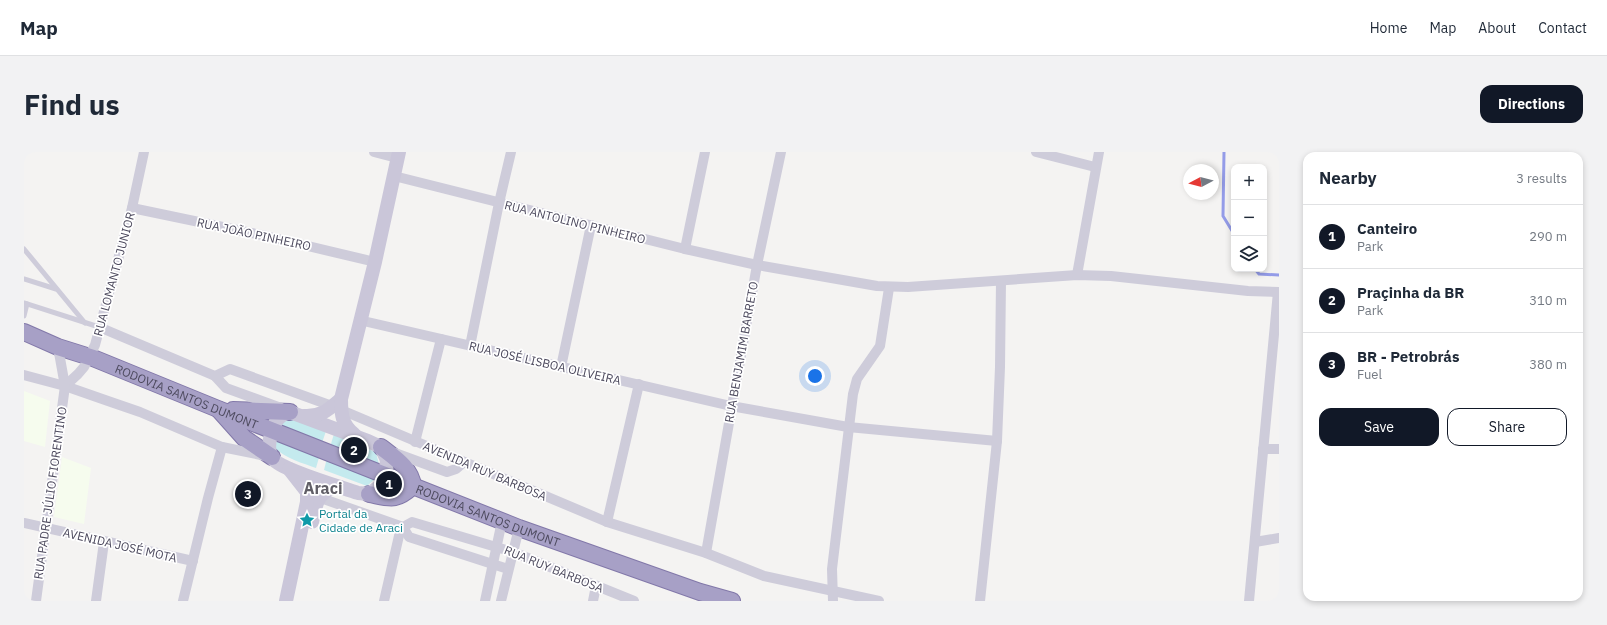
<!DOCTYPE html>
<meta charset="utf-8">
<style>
body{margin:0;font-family:"IBM Plex Sans",sans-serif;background:#f2f2f3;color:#1f2937}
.controls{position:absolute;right:12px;top:12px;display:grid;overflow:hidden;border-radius:8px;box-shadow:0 2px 6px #0003}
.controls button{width:36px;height:36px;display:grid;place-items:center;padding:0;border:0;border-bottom:1px solid #e0e1e3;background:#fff;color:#1f2937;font:20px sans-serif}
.compass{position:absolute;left:1159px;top:12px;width:36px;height:36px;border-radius:50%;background:#fff;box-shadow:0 2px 6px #0003;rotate:263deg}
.you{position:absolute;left:791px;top:224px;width:14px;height:14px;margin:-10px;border:3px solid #fff;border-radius:50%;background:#1a73e8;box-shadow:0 0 0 6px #1a73e833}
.badge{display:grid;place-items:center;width:26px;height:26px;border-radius:50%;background:#111827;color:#fff;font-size:13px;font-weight:700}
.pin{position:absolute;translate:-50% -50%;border:2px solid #fff;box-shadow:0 1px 4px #0006}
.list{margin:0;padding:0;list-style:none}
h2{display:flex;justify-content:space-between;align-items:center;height:52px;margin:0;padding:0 16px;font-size:17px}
h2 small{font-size:13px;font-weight:400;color:#747a83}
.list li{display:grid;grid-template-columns:26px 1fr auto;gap:12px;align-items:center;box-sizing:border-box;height:64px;padding:0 16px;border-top:1px solid #e0e1e3}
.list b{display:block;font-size:15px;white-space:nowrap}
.list p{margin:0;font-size:13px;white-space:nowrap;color:#747a83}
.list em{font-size:13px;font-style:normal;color:#747a83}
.actions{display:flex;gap:8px;padding:12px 16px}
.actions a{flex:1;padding:9px 0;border:1px solid #111827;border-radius:12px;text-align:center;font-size:14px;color:#111827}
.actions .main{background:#111827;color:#fff}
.icon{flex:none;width:22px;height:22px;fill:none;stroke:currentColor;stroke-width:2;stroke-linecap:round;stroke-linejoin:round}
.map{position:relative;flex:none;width:1255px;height:449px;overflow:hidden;border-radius:12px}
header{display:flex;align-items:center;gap:24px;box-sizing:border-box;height:56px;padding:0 20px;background:#fff;border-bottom:1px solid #e0e1e3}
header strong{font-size:19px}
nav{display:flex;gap:22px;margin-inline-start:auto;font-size:14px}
.intro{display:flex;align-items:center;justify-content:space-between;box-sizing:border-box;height:96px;padding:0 24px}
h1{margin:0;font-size:28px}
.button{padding:10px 18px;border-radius:12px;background:#111827;color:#fff;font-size:14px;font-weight:700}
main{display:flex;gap:24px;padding:0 24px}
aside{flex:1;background:#fff;border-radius:12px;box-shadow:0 2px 6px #0003}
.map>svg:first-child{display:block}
</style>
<header>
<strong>Map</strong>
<nav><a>Home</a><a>Map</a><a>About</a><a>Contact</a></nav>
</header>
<div class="intro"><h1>Find us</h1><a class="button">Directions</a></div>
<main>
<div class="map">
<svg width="1255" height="449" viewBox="0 0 1255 449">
<rect width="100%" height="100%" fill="#f4f3f2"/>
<g fill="#f6fcee">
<polygon points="0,239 26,249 21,295 0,289"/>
<polygon points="38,305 67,316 60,372 30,365"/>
</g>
<g fill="#c4eaee">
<polygon points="263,267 273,269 302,279 298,291 254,275"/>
<polygon points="310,282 342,295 352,301 356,316 306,295"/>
<path d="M251,285L296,302L292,316C279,311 262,307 251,296Z"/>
<polygon points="303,306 353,325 343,334 300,318"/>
</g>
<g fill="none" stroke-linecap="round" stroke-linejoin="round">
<g stroke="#949ce8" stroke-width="3">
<polyline points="1200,0 1199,64 1210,82"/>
<polyline points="1231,117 1235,122 1255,123"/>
</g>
<defs>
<g id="trunk">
<path id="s1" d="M0,180L34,195L69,206L194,257L495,376L676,440L708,449"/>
<polyline points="195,258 220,286 248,305"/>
<polyline points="209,258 266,260"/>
<path d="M357,295C371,306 387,316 389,334"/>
<path d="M345,342C366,346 372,350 389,334"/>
</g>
</defs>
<use href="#trunk" stroke="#8278a9" stroke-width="18"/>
<g stroke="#ceccda" stroke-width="5">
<polyline points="0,97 61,171"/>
<polyline points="0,127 32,137"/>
<polyline points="0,151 75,175"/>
<polyline points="0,164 3,152"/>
</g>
<g stroke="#ceccda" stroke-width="10">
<polyline points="350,0 373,6"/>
<polyline points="1012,0 1071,15"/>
<polyline points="370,24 661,97 733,113 853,134 884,135 1053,123 1087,124 1224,139 1255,140"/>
<polyline points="108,56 242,84 351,110"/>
<polyline points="661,97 681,0"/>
<polyline points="1053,123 1075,0"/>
<polyline points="335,168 707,254 824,275 973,289"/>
<polyline points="75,175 191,224 206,217 308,254 583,370 682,401 740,424 855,449"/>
<polyline points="446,194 475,51 487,0"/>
<polyline points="537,215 567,73"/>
<polyline points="0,223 41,234 84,249 116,260 198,295 242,304"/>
<polyline points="191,224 202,236 257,256"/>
<polyline points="41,234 54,222 60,215 71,193 108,56 120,0"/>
<polyline points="391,290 417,187"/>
<polyline points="1239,297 1255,297"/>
<polyline points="371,301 423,320 432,317 440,310"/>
<polyline points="291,344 379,375 385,385 484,417"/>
<polyline points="583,370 615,232"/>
<polyline points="0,371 169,409"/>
<polyline points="379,375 388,370 489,400 610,449"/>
<polyline points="1231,390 1255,386"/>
<polyline points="682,401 733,113 757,0"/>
<polyline points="12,449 41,234 34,195"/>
<polyline points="72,449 80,390"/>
<polyline points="159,449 184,346 198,295"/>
<polyline points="360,449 377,375"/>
<polyline points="461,449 478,369"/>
<polyline points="477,449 495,376"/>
<polyline points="569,449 572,434"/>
<polyline points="809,449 808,417 829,242 833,227 856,194 865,136"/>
<polyline points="956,449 973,289 976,215 977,129"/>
<polyline points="1225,449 1254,140"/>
</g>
<g stroke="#cac6d9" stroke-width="14">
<path d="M266,260L344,289L357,295L363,308L362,317L356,334L345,342L334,341C317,335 261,319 250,308C243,301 245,291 247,282C250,271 254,263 266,260Z"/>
<path d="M280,264C297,265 304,258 317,247"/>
<path d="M330,282C318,273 317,262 317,247L351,110L375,0"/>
<path d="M288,370C292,351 294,337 316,335"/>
<polyline points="262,449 283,350 283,340 265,317"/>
</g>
<use href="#trunk" stroke="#a7a0c6" stroke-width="16"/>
</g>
<defs>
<symbol id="sight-bare" viewBox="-9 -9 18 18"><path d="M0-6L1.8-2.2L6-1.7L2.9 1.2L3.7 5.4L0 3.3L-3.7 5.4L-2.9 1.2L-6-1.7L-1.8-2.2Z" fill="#0f9aa8" stroke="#fff" stroke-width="2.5" paint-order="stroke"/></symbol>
</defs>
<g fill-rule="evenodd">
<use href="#sight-bare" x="272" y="357" width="22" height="22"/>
</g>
<g text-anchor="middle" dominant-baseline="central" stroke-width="3.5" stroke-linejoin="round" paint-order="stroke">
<g font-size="12" fill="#4d4a5e" stroke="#fff">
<text transform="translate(551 70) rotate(14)">RUA ANTOLINO PINHEIRO</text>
<text transform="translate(230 82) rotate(12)">RUA JOÃO PINHEIRO</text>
<text transform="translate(90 122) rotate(-75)">RUA LOMANTO JUNIOR</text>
<text transform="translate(717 200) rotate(-80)">RUA BENJAMIM BARRETO</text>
<text transform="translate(521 211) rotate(13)">RUA JOSÉ LISBOA OLIVEIRA</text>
<text stroke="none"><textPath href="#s1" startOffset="175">RODOVIA SANTOS DUMONT</textPath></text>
<text transform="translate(461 319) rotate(23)">AVENIDA RUY BARBOSA</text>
<text transform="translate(26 341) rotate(-82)">RUA PADRE JÚLIO FIORENTINO</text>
<text stroke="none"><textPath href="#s1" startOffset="499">RODOVIA SANTOS DUMONT</textPath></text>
<text transform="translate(96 393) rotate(13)">AVENIDA JOSÉ MOTA</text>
<text transform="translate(530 417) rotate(22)">RUA RUY BARBOSA</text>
</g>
<g font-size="12" fill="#0d838f" stroke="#fff" text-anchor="start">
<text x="295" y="361">Portal da<tspan x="295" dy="14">Cidade de Araci</tspan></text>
</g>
<g font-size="16" font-weight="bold" fill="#605e66" stroke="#fff">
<text x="299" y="336">Araci</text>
</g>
</g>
</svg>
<div class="controls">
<button>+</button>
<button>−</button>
<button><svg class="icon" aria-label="layers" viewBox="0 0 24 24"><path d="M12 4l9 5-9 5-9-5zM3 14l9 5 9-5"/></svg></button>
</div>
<svg class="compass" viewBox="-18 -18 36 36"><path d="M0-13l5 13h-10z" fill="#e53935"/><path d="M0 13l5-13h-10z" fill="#747a83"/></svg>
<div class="you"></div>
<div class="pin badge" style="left:365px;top:332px">1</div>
<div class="pin badge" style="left:330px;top:298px">2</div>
<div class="pin badge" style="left:224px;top:342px">3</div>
</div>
<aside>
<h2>Nearby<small>3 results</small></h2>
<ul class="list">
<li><span class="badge">1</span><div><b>Canteiro</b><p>Park</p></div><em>290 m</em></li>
<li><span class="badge">2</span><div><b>Praçinha da BR</b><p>Park</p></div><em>310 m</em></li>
<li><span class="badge">3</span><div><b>BR - Petrobrás</b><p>Fuel</p></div><em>380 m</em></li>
</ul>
<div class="actions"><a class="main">Save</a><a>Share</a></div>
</aside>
</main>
